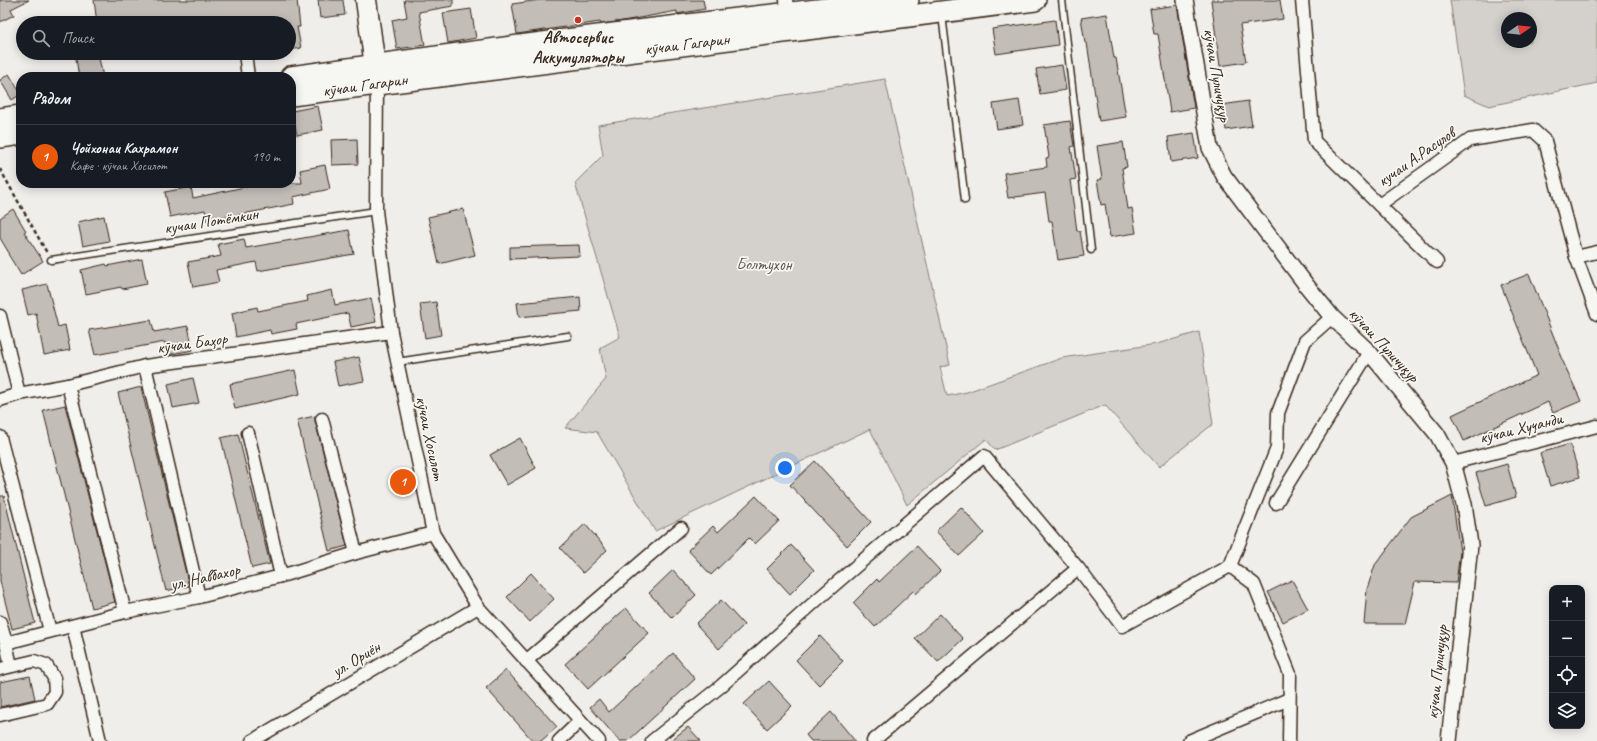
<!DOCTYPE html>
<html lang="ru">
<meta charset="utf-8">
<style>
body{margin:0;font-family:Caveat,sans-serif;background:#242831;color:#f1f3f6}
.controls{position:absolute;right:12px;bottom:12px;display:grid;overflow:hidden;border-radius:8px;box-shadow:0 2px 10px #0003}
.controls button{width:36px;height:36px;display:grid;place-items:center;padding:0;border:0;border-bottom:1px solid #363941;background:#171b24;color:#f1f3f6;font:20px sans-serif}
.compass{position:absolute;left:1501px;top:12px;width:36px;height:36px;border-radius:50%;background:#171b24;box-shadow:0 2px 10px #0003;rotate:76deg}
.you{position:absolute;left:785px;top:468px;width:14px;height:14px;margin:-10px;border:3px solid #fff;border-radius:50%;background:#1a73e8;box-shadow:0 0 0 6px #1a73e833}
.badge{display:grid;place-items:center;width:26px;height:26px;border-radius:50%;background:#ea580c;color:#fff;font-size:13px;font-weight:700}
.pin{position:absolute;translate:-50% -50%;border:2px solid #fff;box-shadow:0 1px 4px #0006}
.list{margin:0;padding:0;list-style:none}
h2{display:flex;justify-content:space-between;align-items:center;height:52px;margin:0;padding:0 16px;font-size:17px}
h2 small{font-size:13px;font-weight:400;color:#9ea1a6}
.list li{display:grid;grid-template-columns:26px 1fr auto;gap:12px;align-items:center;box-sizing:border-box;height:64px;padding:0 16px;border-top:1px solid #363941}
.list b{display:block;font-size:15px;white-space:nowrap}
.list p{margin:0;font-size:13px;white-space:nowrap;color:#9ea1a6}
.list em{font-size:13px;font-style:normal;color:#9ea1a6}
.icon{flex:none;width:22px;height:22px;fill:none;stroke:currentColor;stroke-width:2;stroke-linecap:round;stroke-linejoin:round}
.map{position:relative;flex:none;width:1597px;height:741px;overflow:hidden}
.search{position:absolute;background:#171b24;box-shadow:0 2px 10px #0003;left:16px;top:16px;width:280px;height:44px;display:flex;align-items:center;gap:10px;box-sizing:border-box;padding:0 14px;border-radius:22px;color:#9ea1a6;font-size:15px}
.panel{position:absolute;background:#171b24;box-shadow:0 2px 10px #0003;left:16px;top:72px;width:280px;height:116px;border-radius:16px}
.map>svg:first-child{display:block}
</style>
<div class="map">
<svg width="1597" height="741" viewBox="0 0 1597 741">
<rect width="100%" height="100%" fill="#efeeea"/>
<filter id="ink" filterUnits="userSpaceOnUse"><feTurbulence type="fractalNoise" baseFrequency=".025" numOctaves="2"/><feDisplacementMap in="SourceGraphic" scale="8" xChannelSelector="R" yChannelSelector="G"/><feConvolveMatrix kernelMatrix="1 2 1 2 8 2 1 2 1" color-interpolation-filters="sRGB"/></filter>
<g filter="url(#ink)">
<g fill="#d4d1cc" stroke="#887e75" fill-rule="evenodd">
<path d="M1450,0H1597V83L1489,106L1464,95ZM1507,18H1531V42H1507Z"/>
<polygon points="885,79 950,365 940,367 947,396 967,392 1062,358 1157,344 1199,332 1213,424 1159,467 1105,405 995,450 986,439 907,505 870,429 655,531 597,432 565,428 606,379 600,348 620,337 575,183 603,155 598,125"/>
</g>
<g fill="#c2bdb7" stroke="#3b2a1e">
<polygon points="0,0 29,0 11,9 14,15 0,22"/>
<polygon points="94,0 297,0 300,27 297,27 301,48 289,50 289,23 97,23"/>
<polygon points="318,0 343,0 345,15 320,18"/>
<polygon points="404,0 453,0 453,6 419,12 425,45 397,49 392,20 407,17"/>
<polygon points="540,0 703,0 705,9 677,14 677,11 623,21 601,24 600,22 517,34 512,4"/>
<polygon points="1211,0 1280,0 1283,19 1240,25 1246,62 1220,66"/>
<polygon points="1177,5 1194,108 1170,112 1158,34 1154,34 1150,9"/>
<polygon points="471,9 476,38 448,43 443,13"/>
<polygon points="1107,14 1114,58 1116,58 1126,117 1099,121 1087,43 1085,43 1081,18"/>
<polygon points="1055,20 1058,45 996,54 992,29"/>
<polygon points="75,53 98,53 103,77 79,77"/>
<polygon points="1062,65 1066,90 1040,94 1036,69"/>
<polygon points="9,74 21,94 12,100 0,80"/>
<polygon points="1019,100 1023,125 997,129 993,104"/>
<polygon points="1248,101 1252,126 1226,130 1222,105"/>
<polygon points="318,106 323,130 297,135 292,111"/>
<polygon points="1070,121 1074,146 1071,147 1076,179 1070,180 1077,231 1080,231 1084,256 1058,260 1052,221 1049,221 1045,193 1008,198 1004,173 1047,167 1046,158 1049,157 1044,125"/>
<polygon points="1194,133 1198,158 1171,162 1168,137"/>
<polygon points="357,139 358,164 332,165 331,140"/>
<polygon points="1123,142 1127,167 1122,168 1128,209 1132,208 1136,233 1110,237 1105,204 1101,205 1097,180 1102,179 1097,146"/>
<polygon points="325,165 330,189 293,197 294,204 207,221 205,210 170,217 165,192 191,187 193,198 259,184 259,185 272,183 302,183 300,170"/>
<polygon points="13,209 26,231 24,232 43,261 21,275 8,254 9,253 0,238 0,218"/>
<polygon points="463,209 475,255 439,264 428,217"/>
<polygon points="104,216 109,241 83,246 78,222"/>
<polygon points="349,230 354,254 258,271 256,262 216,270 219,282 193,287 188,262 221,256 218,244 244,239 246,248"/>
<polygon points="579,245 580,256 510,259 510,247"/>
<polygon points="142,259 147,284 122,289 121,287 86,294 81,270 106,264 107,266"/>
<polygon points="1529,274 1561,355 1560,355 1581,401 1553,413 1548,402 1464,441 1452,415 1537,375 1501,285"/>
<polygon points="47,284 58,327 65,325 70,350 44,355 36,313 28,315 22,290"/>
<polygon points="332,290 335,305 371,298 376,322 351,327 348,313 296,324 297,329 271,334 270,330 236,337 232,313 257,307 258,311 308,301 307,296"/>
<polygon points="580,297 581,311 519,317 517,303"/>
<polygon points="436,302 441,335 425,338 420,304"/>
<polygon points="151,320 154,332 188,326 193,350 167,355 165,342 95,355 89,330"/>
<polygon points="359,357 364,381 338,386 333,362"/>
<polygon points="295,370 300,394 235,409 230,384"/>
<polygon points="193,378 199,403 173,408 168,384"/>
<polygon points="141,387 189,586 166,591 118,393"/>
<polygon points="65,405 115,602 92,608 43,410"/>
<polygon points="315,416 315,421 347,546 329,551 297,420"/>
<polygon points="238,434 270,564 252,568 221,438"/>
<polygon points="520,438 536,468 507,485 490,455"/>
<polygon points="1570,444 1580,477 1550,486 1540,453"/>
<polygon points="815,461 871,522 847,546 790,485"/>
<polygon points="1507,464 1516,497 1486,506 1476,473"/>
<polygon points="0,496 4,496 35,623 12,629 0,581"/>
<polygon points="756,496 779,521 755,544 749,538 711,575 688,550 713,526 718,532"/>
<polygon points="1452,496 1460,552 1456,583 1415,582 1405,624 1364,624 1367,589 1375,565 1411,517"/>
<polygon points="961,507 984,533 959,556 936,531"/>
<polygon points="585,524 607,550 583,573 560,548"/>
<polygon points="791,545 814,570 790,594 767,569"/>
<polygon points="917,546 940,571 916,594 913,591 875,627 853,603 877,579 879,582"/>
<polygon points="673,570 696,595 672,618 649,593"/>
<polygon points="531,573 554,599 530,622 507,597"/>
<polygon points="1292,580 1308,609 1283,622 1268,592"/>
<polygon points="721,600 744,625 719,649 696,624"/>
<polygon points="626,608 649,633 588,689 565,664"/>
<polygon points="940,614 963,639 938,662 915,638"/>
<polygon points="820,636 843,661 819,685 796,660"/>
<polygon points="673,653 695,679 628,741 619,741 590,707 599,699 609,712"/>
<polygon points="506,670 557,727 541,741 533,741 486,688"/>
<polygon points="30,676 35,699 0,707 0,682"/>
<polygon points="769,681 792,706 767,729 744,704"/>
<polygon points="831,712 855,741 811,741 806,735"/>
<polygon points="688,727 701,741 670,741"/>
</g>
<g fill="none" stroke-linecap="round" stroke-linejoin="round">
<defs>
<g id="service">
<polyline points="1062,0 1091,250"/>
<polyline points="942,15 965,200"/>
<polyline points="51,260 376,211"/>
<polyline points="397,362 568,336"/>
</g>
<g id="minor">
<polyline points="786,0 788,13"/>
<polyline points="1302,0 1314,141 1379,205 1470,140 1533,130 1545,141 1576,257 1597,314"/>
<polyline points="245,53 248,77"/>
<polyline points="377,83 376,211 391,332 433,533 478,607 599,741"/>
<polyline points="1379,205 1437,262"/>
<polyline points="1576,257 1597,252"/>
<polyline points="0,316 19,394"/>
<polyline points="145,366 199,597"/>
<polyline points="68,385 125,612"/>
<polyline points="0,400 19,394 68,385 145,366 391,332"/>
<polyline points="322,419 356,553"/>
<polyline points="248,433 281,576"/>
<polyline points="0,437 50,631"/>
<polyline points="1453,463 1597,426"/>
<polyline points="1276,503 1369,352"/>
<polyline points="1230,566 1254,584 1290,674 1289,741"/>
<polyline points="0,622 6,643 125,612 199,597 281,576 356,553 433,533"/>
<polyline points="73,626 100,741"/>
<polyline points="6,643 11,666"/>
<polyline points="526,661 681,528"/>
<polyline points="0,669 34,661 46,665 54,678 55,692 47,704 0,715"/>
<polyline points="252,741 478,607"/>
<polyline points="559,741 580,721"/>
<polyline points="652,741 721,686 818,599 984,456 1078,568 1122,626 1230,566 1277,448 1278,413 1305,341 1332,317"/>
<polyline points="873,741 1078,568"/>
<polyline points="1189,741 1289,699"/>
</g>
<polyline id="tertiary" points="1185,0 1210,148 1224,176 1307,286 1332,317 1369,352 1437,434 1453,463 1464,504 1470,545 1449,741"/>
<polyline id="primary" points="366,0 377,81"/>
<g id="trunk">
<path d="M291,77C496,48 702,22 908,0"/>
<polyline points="291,95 1035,0"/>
<polyline points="0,119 21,116"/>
<polyline points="0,137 21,134"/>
</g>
</defs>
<use href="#service" stroke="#3b2a1e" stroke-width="9"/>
<use href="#minor" stroke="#3b2a1e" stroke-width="15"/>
<use href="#tertiary" stroke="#3b2a1e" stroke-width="18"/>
<use href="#primary" stroke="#3b2a1e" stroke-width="23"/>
<use href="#trunk" stroke="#3b2a1e" stroke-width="24"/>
<polyline stroke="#3b2a1e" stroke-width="2.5" stroke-dasharray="4 3" stroke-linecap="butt" points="0,169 47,253"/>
<use href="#service" stroke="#f6f6f2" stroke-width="6"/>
<use href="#minor" stroke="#f6f6f2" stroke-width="12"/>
<use href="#tertiary" stroke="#f6f6f2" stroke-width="15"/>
<use href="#primary" stroke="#f6f6f2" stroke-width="20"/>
<use href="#trunk" stroke="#f6f6f2" stroke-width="21"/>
</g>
</g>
<circle fill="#c8321e" stroke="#f6f6f2" stroke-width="1.5" cx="578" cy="20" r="4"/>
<g text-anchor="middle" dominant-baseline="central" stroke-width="3.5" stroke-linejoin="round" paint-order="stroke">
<g font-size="17" font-weight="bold" fill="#3b2a1e" stroke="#f6f6f2">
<text x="578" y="37">Автосервис<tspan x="578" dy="20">Аккумуляторы</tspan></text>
</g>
<g font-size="17" fill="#3b2a1e" stroke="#f6f6f2">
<text transform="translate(687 44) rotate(-7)">кӯчаи Гагарин</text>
<text transform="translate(1217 75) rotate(80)">кӯчаи Пуличуқур</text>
<text transform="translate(365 85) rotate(-8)">кӯчаи Гагарин</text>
<text transform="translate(1416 157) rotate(-35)">кучаи А.Расулов</text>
<text transform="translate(211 221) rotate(-9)">кучаи Потёмкин</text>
<text transform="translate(192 343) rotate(-8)">кӯчаи Баҳор</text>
<text transform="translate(1384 345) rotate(47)">кӯчаи Пуличуқур</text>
<text transform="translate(1521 428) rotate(-14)">кӯчаи Хуҷанди</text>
<text transform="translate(430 438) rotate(78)">кӯчаи Хосилот</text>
<text transform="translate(205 577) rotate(-13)">ул. Навбахор</text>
<text transform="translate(356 659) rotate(-31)">ул. Ориён</text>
<text transform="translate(1437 672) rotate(-84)">кӯчаи Пуличуқур</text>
</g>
<g font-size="17" fill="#61544a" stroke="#f6f6f2">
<text x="764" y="264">Болтухон</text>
</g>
</g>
</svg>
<div class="controls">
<button>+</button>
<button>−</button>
<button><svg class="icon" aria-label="locate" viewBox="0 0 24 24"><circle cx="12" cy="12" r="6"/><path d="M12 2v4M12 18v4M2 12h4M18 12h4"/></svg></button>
<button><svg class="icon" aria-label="layers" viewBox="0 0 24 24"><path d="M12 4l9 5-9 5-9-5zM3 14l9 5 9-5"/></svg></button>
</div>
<svg class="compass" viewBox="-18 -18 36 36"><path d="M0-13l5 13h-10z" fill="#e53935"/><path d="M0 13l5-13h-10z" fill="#9ea1a6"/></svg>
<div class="you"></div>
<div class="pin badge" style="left:403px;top:482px">1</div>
<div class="search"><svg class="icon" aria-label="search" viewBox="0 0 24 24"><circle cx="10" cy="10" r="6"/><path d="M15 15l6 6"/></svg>Поиск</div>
<section class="panel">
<h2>Рядом<small></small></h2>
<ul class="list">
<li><span class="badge">1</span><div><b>Чойхонаи Кахрамон</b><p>Кафе · кӯчаи Хосилот</p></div><em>190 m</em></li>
</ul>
</section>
</div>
